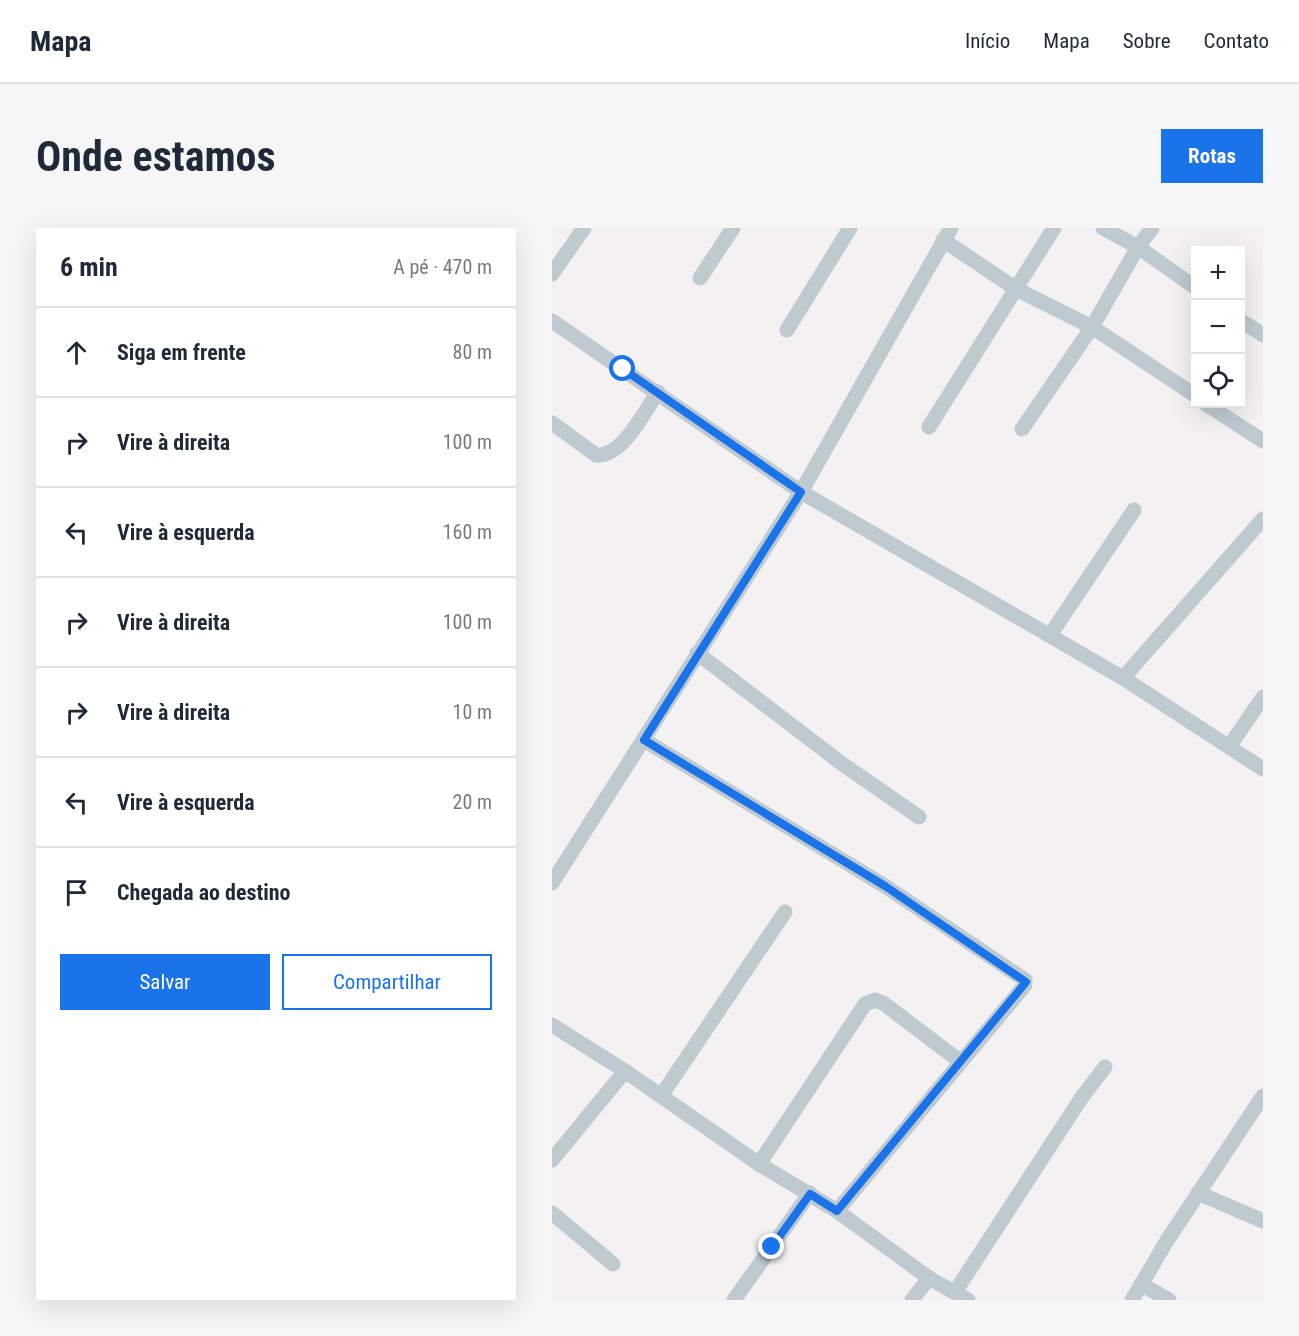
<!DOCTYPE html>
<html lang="pt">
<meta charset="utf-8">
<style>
body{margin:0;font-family:"Roboto Condensed",sans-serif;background:#f6f6f7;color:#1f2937}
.controls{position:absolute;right:18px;top:18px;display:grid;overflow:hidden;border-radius:0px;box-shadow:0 6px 24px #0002}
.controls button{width:54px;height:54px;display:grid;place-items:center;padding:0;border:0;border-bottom:2px solid #e0e1e3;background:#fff;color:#1f2937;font:30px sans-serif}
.stop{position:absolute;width:18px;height:18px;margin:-14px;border:4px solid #1a73e8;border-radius:50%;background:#fff}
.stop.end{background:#1a73e8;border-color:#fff;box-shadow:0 2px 6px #0008}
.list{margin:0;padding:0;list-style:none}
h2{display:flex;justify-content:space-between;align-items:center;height:78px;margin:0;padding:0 24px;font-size:26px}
h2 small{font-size:20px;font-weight:400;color:#747a83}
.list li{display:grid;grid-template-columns:39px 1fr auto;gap:18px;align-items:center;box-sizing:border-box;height:90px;padding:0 24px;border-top:2px solid #e0e1e3}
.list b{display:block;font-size:22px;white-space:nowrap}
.list em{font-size:20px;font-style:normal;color:#747a83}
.actions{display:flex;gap:12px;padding:18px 24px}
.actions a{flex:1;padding:14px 0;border:2px solid #1a73e8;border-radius:0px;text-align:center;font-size:21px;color:#1a73e8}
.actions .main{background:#1a73e8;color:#fff}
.icon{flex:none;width:33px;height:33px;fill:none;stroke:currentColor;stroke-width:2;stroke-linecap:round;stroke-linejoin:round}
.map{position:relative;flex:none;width:711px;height:1072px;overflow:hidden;border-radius:0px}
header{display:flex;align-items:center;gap:36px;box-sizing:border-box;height:84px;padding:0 30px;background:#fff;border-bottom:2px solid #e0e1e3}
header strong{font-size:28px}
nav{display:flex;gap:33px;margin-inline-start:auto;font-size:21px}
.intro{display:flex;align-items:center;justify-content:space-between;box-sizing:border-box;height:144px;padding:0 36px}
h1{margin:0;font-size:42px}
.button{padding:15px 27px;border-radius:0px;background:#1a73e8;color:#fff;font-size:21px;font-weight:700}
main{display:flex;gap:36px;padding:0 36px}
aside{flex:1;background:#fff;border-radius:0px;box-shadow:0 6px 24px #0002}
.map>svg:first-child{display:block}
</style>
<header>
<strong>Mapa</strong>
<nav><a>Início</a><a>Mapa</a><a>Sobre</a><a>Contato</a></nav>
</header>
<div class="intro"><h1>Onde estamos</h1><a class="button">Rotas</a></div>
<main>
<aside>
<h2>6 min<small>A pé · 470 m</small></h2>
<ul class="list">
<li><svg class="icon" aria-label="ahead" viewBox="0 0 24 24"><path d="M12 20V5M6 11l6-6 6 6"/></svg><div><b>Siga em frente</b></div><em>80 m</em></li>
<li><svg class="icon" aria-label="right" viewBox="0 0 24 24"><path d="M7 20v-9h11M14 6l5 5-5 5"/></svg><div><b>Vire à direita</b></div><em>100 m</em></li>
<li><svg class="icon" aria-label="left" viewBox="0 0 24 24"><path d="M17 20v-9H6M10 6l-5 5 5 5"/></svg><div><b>Vire à esquerda</b></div><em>160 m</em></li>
<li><svg class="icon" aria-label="right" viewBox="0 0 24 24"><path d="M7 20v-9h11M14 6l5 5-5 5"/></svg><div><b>Vire à direita</b></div><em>100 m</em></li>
<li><svg class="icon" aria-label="right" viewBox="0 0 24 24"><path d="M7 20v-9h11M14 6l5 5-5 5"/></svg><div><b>Vire à direita</b></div><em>10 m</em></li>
<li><svg class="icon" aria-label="left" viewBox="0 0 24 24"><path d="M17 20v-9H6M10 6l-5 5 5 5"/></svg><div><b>Vire à esquerda</b></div><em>20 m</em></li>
<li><svg class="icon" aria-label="arrive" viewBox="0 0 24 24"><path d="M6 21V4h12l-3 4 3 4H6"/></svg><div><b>Chegada ao destino</b></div></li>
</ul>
<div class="actions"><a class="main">Salvar</a><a>Compartilhar</a></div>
</aside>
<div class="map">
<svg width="711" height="1072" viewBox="0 0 711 1072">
<rect width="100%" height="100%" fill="#f3f1f1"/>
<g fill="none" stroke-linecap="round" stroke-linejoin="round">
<g stroke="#bec9d0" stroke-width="15">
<polyline points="551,0 586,19 644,60"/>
<polyline points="391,12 464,61 540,99 644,168"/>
<polyline points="0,46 32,0"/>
<polyline points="148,50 181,0"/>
<polyline points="688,92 711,107"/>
<polyline points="0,93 249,264 571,450 711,541"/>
<polyline points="235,102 298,0"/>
<polyline points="654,176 711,213"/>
<path d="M0,195L44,227C70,230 92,184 106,164"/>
<polyline points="377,199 502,0"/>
<polyline points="470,201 540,99 586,19 600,0"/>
<polyline points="498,407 582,282"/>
<polyline points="145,425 289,535 367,589"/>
<polyline points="571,450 711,291"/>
<polyline points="92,512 333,658 473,752 473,757 285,983"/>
<polyline points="677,519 711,469"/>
<polyline points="0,655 249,264 399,0"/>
<polyline points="0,797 73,843 207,936 285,983 377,1050 416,1072"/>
<polyline points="109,868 233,684"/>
<polyline points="0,932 73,843"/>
<polyline points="207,936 313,776 323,772 331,775 409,834"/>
<polyline points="646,965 711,993"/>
<polyline points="0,985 61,1036"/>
<polyline points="589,1056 617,1072"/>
<polyline points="403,1064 530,869 553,839"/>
<polyline points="182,1072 258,965"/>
<polyline points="360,1072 377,1050"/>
<polyline points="580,1072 616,1011 711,868"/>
</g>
</g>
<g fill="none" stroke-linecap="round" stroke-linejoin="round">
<polyline stroke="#1a73e8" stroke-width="8" points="71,141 249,264 92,512 333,658 474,754 285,983 258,966 220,1019"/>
</g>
</svg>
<div class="controls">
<button>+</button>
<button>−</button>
<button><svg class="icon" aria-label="locate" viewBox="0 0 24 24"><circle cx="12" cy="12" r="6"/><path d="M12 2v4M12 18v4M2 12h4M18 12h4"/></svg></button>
</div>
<div class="stop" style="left:71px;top:141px"></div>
<div class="stop end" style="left:220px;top:1019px"></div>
</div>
</main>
